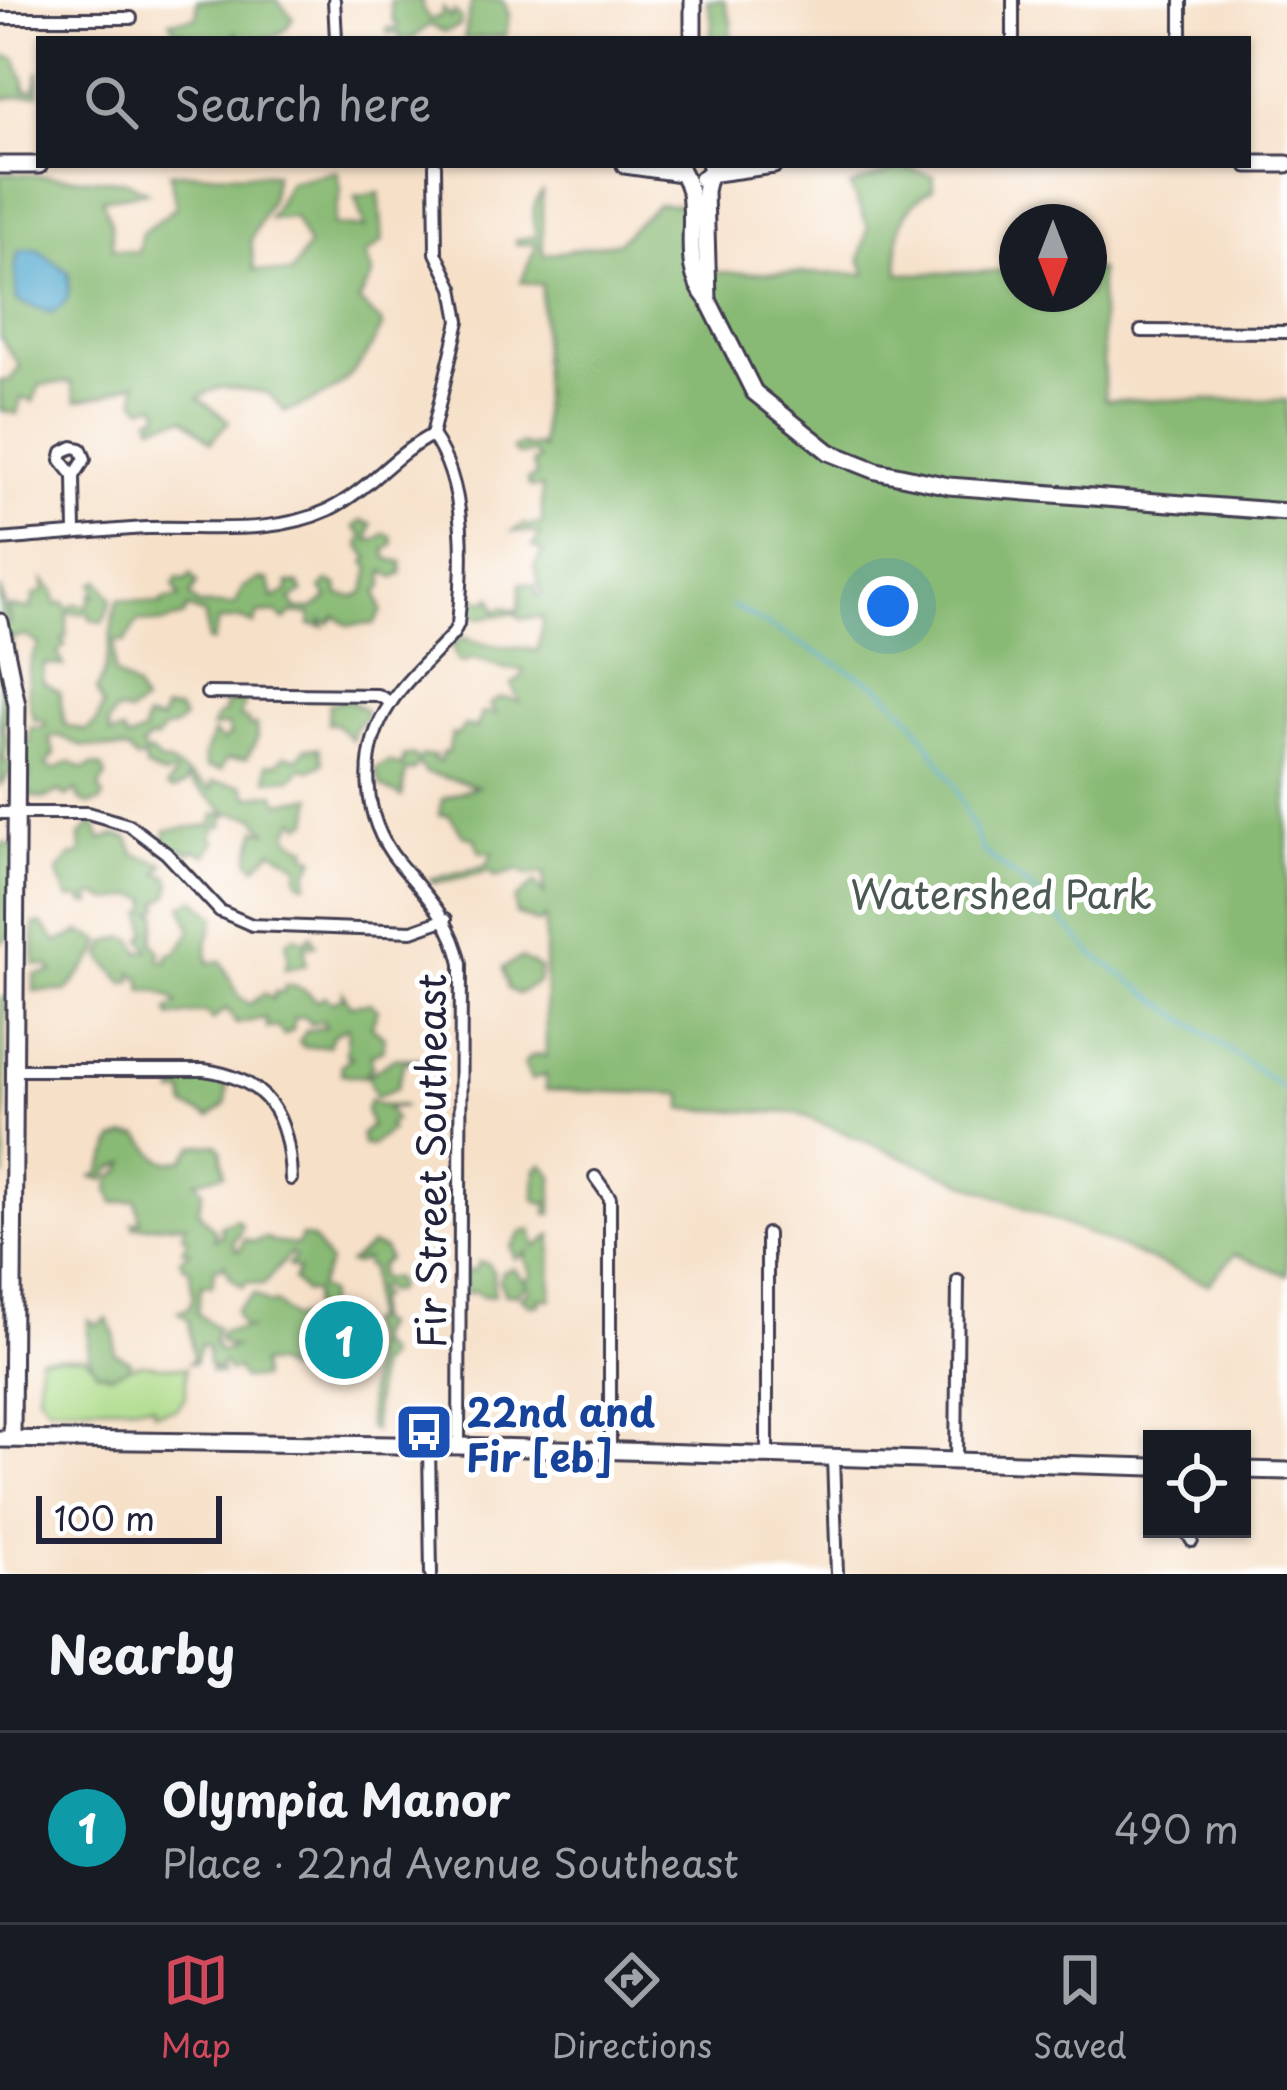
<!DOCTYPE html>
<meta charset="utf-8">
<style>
body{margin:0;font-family:"Playpen Sans",sans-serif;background:#242831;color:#f1f3f6}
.controls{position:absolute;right:36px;bottom:36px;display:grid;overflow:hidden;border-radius:0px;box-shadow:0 3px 9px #0004}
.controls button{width:108px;height:108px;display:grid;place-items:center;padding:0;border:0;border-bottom:3px solid #363941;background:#171b24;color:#f1f3f6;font:60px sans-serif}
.compass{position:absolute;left:999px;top:204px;width:108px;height:108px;border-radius:50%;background:#171b24;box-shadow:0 3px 9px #0004;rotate:180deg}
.scale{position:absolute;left:36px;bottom:30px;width:186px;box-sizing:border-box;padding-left:12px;border:6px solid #22223b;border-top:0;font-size:33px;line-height:42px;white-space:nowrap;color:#22223b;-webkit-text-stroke:9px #fff;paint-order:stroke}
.you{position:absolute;left:888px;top:606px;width:42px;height:42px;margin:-30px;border:9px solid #fff;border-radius:50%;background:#1a73e8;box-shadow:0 0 0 18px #1a73e833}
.badge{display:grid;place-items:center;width:78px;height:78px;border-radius:50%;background:#d1495b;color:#fff;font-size:39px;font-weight:700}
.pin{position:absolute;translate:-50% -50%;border:6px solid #fff;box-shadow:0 3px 12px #0006}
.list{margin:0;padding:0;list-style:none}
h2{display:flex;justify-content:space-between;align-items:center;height:156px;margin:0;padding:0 48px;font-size:51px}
h2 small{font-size:39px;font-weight:400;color:#9ea1a6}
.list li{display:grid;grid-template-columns:78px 1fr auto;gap:36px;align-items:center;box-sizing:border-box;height:192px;padding:0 48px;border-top:3px solid #363941}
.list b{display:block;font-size:45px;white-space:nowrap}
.list p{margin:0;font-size:39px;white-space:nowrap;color:#9ea1a6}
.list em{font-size:39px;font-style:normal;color:#9ea1a6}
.icon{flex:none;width:66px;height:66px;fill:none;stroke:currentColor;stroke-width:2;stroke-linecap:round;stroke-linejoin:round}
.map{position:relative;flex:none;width:1287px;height:1574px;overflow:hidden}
.search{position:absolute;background:#171b24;box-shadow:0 3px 9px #0004;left:36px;right:36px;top:36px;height:132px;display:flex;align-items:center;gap:30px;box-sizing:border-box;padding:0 42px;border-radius:0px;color:#9ea1a6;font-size:45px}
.sheet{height:348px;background:#171b24}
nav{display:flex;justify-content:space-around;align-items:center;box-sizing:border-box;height:168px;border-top:3px solid #363941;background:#171b24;font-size:33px;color:#9ea1a6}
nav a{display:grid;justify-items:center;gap:6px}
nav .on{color:#d1495b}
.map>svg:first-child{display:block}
</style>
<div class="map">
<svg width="1287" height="1574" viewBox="0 0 1287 1574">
<rect width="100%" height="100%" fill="#fff"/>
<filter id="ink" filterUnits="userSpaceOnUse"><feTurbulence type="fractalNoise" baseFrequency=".00833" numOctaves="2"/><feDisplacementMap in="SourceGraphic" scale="24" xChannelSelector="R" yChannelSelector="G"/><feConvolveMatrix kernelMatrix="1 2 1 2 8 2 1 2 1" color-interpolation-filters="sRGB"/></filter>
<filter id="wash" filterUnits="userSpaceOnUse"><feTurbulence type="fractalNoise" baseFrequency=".004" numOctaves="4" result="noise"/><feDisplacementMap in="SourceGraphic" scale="48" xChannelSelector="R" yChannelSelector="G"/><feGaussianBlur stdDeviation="2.7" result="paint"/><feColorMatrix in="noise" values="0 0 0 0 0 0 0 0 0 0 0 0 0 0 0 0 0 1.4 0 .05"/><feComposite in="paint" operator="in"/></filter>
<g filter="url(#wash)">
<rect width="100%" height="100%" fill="#f6e0c8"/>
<g fill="#acda87" stroke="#677e61" stroke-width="3">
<polygon points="5,997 5,1176 0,1176 0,998"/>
<polygon points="40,1357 84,1357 104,1373 141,1364 186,1368 186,1396 176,1409 154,1412 153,1405 48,1406 38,1394"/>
</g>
<g fill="#89ba74" stroke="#566e58" stroke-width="3" fill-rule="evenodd">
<path d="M197,0H277L293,18C282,42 260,39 236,39V33L231,39H189L183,31H175L170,21L197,17Z"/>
<polygon points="390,0 423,0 422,8 430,20 441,16 443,8 451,18 454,11 461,18 460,26 445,32 429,25 412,39 399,39 400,33 387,33 387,28 397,29 398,24 393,21"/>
<polygon points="472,0 503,0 509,15 506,36 464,39"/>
<polygon points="707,0 724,0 732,24 730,39 711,39 712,20"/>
<polygon points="0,55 15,58 25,82 24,90 34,90 39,71 39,94 0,99"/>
<path d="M902,167L934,176L933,189C895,211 897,233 899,274L1017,271V294H1089V270H1099L1105,400H1287V1275L1235,1254L1208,1284L797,1113L683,1109V1094L546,1090V1075L531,1080L524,1064L529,1057L540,1054L546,1057L545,918L539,923L516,914L515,900L535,882L544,895V873L527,875L519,870L495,877L492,871L433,883L430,879L486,866L493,853L480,852L474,838L463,835L449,815H439L442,799L477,786L426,773L419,764L413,771H406L402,797L382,787L375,770L389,762L402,767L403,757L412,755L418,760L423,756H435L434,761L440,762L442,753H448L452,734L456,736L465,726L477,728L482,713L496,714L489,705C501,695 507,698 520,702L511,685L522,677L523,670L506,669L475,658L463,663L457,660L452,645L465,637C489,649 513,645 538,651L543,617L521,619L515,613L478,618L467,608L476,597L484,602L492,597L496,611L503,607L519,611L521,583L536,585L537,597L543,595L534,566L543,552L533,546L540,534L513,531L524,524L530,528L532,524L542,525V487L532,488L528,484V479L536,477L533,462L539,460L534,453L517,455L512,449L523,444L526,447L538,445L542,449V285L521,282L537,244H517L515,240L536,236C532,220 531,203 542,192L543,255L618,242L657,204L681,205L690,272L866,274L860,259L868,227L850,186Z"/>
<path d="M337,171L341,190L333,225L365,228L355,197L379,193L383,241L365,255L373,275L359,301L383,325C356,377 341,393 285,412L268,393L219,387L198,398L229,421L211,442L185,418L152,425L151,417L159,415L160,409L156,404L143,407L136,401V382L106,395L76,401L71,382L40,385L33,402L21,398L17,414L0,410V381L10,380L20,367L0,337V173L126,181L147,192L102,199L111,222L113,249L138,252L142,233L176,207L170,173L275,174L271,199L251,239L254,270L291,274L308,246L294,217L269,219L289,182Z"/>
<path d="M361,521L372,524L368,540H376L385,533L392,537L393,545L385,550L388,559L402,562V573L394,577L384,571L383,587L377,592L382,611L374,624L348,625L336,616L330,623L321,621L324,627L310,625L311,615L292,613L285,620L277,613L258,614L254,624L241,619L218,621L213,642L208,641L205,615L187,608L184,616L163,623L138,621L125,642L115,640L114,673L136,689L143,704L129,714L116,711L108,724L110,735L123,732L127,740L143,733L146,719L161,721L164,710H178L183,719L173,728L164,729L156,740L149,739L142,747L146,754L151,752L161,763H169L212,790V782L243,785L248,797L274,793L280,803L313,797L309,821L301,825L296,819L288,832L291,839L307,848V854L316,858L308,871L307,884L301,883L297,876L299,866L273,850L256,867L249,860L257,829L267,832L255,817L230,813L223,818V826L216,827L212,836L215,842L207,855L195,850L189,854L184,849L173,852L159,849L158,841L165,840L166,830L212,825L214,815L227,812L187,779L185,785L173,790L167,787L175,775L172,772L165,776L146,768L144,757L136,760L128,750L81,746L60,736L49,738L55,754L46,765L54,770L70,762L83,769L93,765L102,767L106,776L99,788L104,797L101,802L88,805L78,798L77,790L66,797L60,792L43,799L31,796L25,786L30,776L22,765L24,743L30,742V728L45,727L44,720H34C26,696 24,665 39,644L26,636L11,638L16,668L14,717L2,725L8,740L4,759L14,768L0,786V588L10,626L9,607L31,609L34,595L43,592L44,580L55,593L56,604L64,602L67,608L76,604L88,606L91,594L96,596L93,584L99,580L112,599L103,622L91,620L89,613H67V637L62,640L66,645L58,653L64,666L44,664L43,682L59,692L65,725L86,731L96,723L103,706L96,690C114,663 106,629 119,599L162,604V600L180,597L174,586L177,578L186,580L191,574L197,583L190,596L198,605H235L243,587L260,579L269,581L273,598L288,591V583L299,584L303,592L291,599L296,609H312L328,598L321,589L328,581L338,586L339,595L355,597L365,591L370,568L365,562L369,558L359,545L363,536L354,527Z"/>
<polygon points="235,700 244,703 240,718 248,720 249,726 256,725 257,739 247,758 226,759 221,770 206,767 204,756 213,733 222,741 230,735 227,725 212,728 216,717 225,713 224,707"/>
<polygon points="347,700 364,709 366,716 354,730 352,740 336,724 328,724 329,704"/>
<polygon points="305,748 319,748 323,763 311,770 302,768 292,778 267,780 267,764 278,763 285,755 298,759"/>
<path d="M94,821L101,840L115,835L129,839L134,854L165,864L158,873L167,875L171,882L169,895L158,902L160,907L153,913L158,915L153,941L160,952L159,959L167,962L168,955L178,951L191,930L182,905L195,899L215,917L207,944L208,963L221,961L240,998L250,1004L265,993L273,999L275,992H284L285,985C296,985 311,992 316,1001L325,996L332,1002L342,998L343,992L350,1005L370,1003L378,1009L371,1027L384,1037L383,1050L371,1055L372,1067L363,1077L342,1074L341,1065L352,1057L346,1055L348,1027L333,1035L329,1046L304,1047L299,1042L306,1031L326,1027L323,1021L311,1024L305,1017L294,1018L293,1030L284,1035L277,1027L267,1028L265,1018L236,1024L227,1008L212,1020L205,1012L170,1017L168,1009L178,1004C169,994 156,989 143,991L141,979L132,972V982L124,983L102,958L106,943L124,937L134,940L139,952L149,950L142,939L147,933L143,913L148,910L149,899L135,896L111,901L95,895L90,897L91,904L83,903L82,898L69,899L57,873L70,856L81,854L80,836Z"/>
<polygon points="5,843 21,851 12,934 0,943 0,844"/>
<polygon points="34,924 42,924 57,942 81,932 101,941 99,951 67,991 34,991 34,975 53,972 49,966 34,964"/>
<polygon points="311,935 316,945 305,947 306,965 285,969 289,958 286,942 295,936 305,942"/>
<polygon points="521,958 540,968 538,982 518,994 508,989 503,968"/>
<polygon points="394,1058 433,1059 433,1063 404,1062 397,1088 376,1097 367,1076"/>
<polygon points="200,1074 219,1076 227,1089 226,1104 210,1117 186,1107 184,1093 174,1094 176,1083 189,1082"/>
<polygon points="370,1099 377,1104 405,1106 387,1108 395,1120 388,1125 391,1130 371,1146 363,1145 361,1134 371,1126 366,1109"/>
<path d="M126,1136H140C156,1151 156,1168 184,1159L194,1146L216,1144L221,1150L224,1174L195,1181L203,1190L198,1211L216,1232L214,1239L222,1236L220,1226L236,1219L242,1225L239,1236L233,1240L236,1250H240L244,1239L252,1242L267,1238L272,1242L297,1245L301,1236L313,1239L329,1263L318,1288L328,1293L323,1326L333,1338L325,1360L332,1381L318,1388L302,1381L300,1369L288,1372L274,1364H260L261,1378L242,1379L237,1368L229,1372L224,1363L220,1364L221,1374L211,1372L210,1369H217L208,1364V1347L201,1344L195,1363H189L193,1358L189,1321L178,1311L189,1308L193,1296L189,1267L183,1266L180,1259L190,1251L182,1249L189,1239L182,1235L186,1224L134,1227L133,1222H140L136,1200L114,1203L109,1190L111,1177L121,1172L126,1163L111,1169L105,1180L91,1176L99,1175L115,1140ZM291,1253L295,1257L288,1266L298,1270L293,1280L304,1292H314L312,1305L316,1323L301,1316L292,1318L275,1302L270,1305L255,1294L235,1311L243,1328H251L222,1331L218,1337L222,1343L234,1347L219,1352L213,1340L217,1328L197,1313L202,1284L212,1286L215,1267L221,1268L224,1264L231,1278L243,1287L247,1282L263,1285Z"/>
<polygon points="542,1164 553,1176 552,1214 547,1214 548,1202 541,1204 535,1199 536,1169"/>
<polygon points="532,1230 536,1247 552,1235 551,1299 538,1298 540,1304 530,1305 521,1297 529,1291 527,1284 517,1294 505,1294 499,1281 502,1272 513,1268 525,1281 532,1274 524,1258 527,1253 515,1259 511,1247 522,1232"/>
<polygon points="371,1245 384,1249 388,1259 380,1265 379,1278 394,1279 397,1284 395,1291 386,1292 381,1286 376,1290 381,1297 376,1299 374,1321 382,1326 376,1334 376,1346 385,1353 385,1359 377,1367 373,1431 368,1428 370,1340 365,1324 371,1320 371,1267 366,1266 365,1259 355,1264 349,1263"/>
<polygon points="479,1262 487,1263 493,1271 494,1295 482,1296 474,1291 468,1294 462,1282 466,1271 475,1270"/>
<polygon points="107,1319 115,1334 115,1353 131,1361 127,1368 111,1375 96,1371 88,1354 88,1320 96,1325"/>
</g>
<path fill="#53a9cf" stroke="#3a6685" stroke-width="3" d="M37,249L68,272C71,291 70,305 51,313L17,301L15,266L19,251Z"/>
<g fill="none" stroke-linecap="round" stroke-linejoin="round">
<polyline stroke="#53a9cf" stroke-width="3" points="731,605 879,687 911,717 954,784 983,851 1035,892 1094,955 1287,1091"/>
</g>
</g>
<g filter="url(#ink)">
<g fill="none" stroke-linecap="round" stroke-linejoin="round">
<defs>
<g id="street">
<polyline points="334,0 336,39"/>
<polyline points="0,18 131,18"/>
<polyline points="1013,39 1013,0"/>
<polyline points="1181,39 1181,0"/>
<polyline points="1141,331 1287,332"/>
<path d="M432,435C468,486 464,565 458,624L453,634C432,657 406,679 390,704C358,752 362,818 398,862C426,896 452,920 461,964L459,1446"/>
<polygon points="73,447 81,449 85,459 74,476 61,460 63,452"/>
<polyline points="74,476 75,533"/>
<path d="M0,540C49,536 98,531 147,528C207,526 272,536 328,510C368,491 394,454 432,435L459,321L453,288L436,253L435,165"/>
<polyline points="207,693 377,695 391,702"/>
<polyline points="0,813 88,813 129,825 166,853 220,911 252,925 412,931 446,919"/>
<path d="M16,1070H204C269,1079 289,1116 291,1179"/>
<polyline points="595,1177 610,1198 610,1450"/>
<polyline points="767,1234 767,1455"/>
<polyline points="429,1446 431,1574"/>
<polyline points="833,1457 837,1574"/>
<polyline points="956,1461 958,1281"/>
<polyline points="1185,1529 1192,1541"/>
</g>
<g id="secondary">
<polyline points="693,0 693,39"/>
<polyline points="1248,164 1287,164"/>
<polyline points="0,165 39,165"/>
<polyline points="625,165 681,173"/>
<path d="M679,165C682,174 689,183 690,193C696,229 681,269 708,300L754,392L829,452L877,471L949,486L1287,512"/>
<polyline points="702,179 708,174 774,165"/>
<polyline points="708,300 705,191 711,165"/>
<polyline points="0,622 17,705 12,1439"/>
<polyline points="0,1439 459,1446 1152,1467"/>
<polyline points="1242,1470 1287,1471"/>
</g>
</defs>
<use href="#street" stroke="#423e50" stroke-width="16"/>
<use href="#secondary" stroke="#423e50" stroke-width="21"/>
<use href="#street" stroke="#fff" stroke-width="10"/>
<use href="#secondary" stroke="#fff" stroke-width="15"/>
</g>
</g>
<defs>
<symbol id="bus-square" viewBox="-11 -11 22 22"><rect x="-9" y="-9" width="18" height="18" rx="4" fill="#1a4fb4" stroke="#fff"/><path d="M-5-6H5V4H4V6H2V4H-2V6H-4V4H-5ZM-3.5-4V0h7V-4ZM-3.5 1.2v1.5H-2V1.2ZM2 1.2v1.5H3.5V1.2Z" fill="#fff"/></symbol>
</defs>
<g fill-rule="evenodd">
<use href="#bus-square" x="391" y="1399" width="66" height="66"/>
</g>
<g text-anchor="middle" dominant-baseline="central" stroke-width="10" stroke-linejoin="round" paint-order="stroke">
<g font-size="39" fill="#4b5952" stroke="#fff">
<text x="1001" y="892">Watershed Park</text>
</g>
<g font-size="39" fill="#22223b" stroke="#fff">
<text transform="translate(429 1161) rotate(-90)">Fir Street Southeast</text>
</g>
<g font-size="39" font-weight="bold" fill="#164399" stroke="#fff" text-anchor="start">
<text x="466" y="1410">22nd and<tspan x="466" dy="45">Fir [eb]</tspan></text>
</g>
</g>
</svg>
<div class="controls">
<button><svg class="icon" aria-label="locate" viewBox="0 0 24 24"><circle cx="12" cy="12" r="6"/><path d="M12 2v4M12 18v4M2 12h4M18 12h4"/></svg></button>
</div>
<svg class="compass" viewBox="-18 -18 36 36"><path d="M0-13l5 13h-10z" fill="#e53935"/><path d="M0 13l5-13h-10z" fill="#9ea1a6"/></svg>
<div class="scale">100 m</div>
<div class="you"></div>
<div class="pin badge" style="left:344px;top:1340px;background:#0f9aa8">1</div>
<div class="search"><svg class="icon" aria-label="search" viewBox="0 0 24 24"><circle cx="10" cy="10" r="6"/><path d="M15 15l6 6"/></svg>Search here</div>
</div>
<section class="sheet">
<h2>Nearby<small></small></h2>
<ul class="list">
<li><span class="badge" style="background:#0f9aa8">1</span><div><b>Olympia Manor</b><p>Place · 22nd Avenue Southeast</p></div><em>490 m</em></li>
</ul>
</section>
<nav>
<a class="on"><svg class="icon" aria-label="map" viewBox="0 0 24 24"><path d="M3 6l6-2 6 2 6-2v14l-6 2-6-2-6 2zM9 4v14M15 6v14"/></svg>Map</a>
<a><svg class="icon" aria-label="directions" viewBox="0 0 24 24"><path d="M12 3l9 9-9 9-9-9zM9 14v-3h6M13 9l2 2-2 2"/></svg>Directions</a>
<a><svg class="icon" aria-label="saved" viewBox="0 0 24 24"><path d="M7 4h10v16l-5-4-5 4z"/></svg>Saved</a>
</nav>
